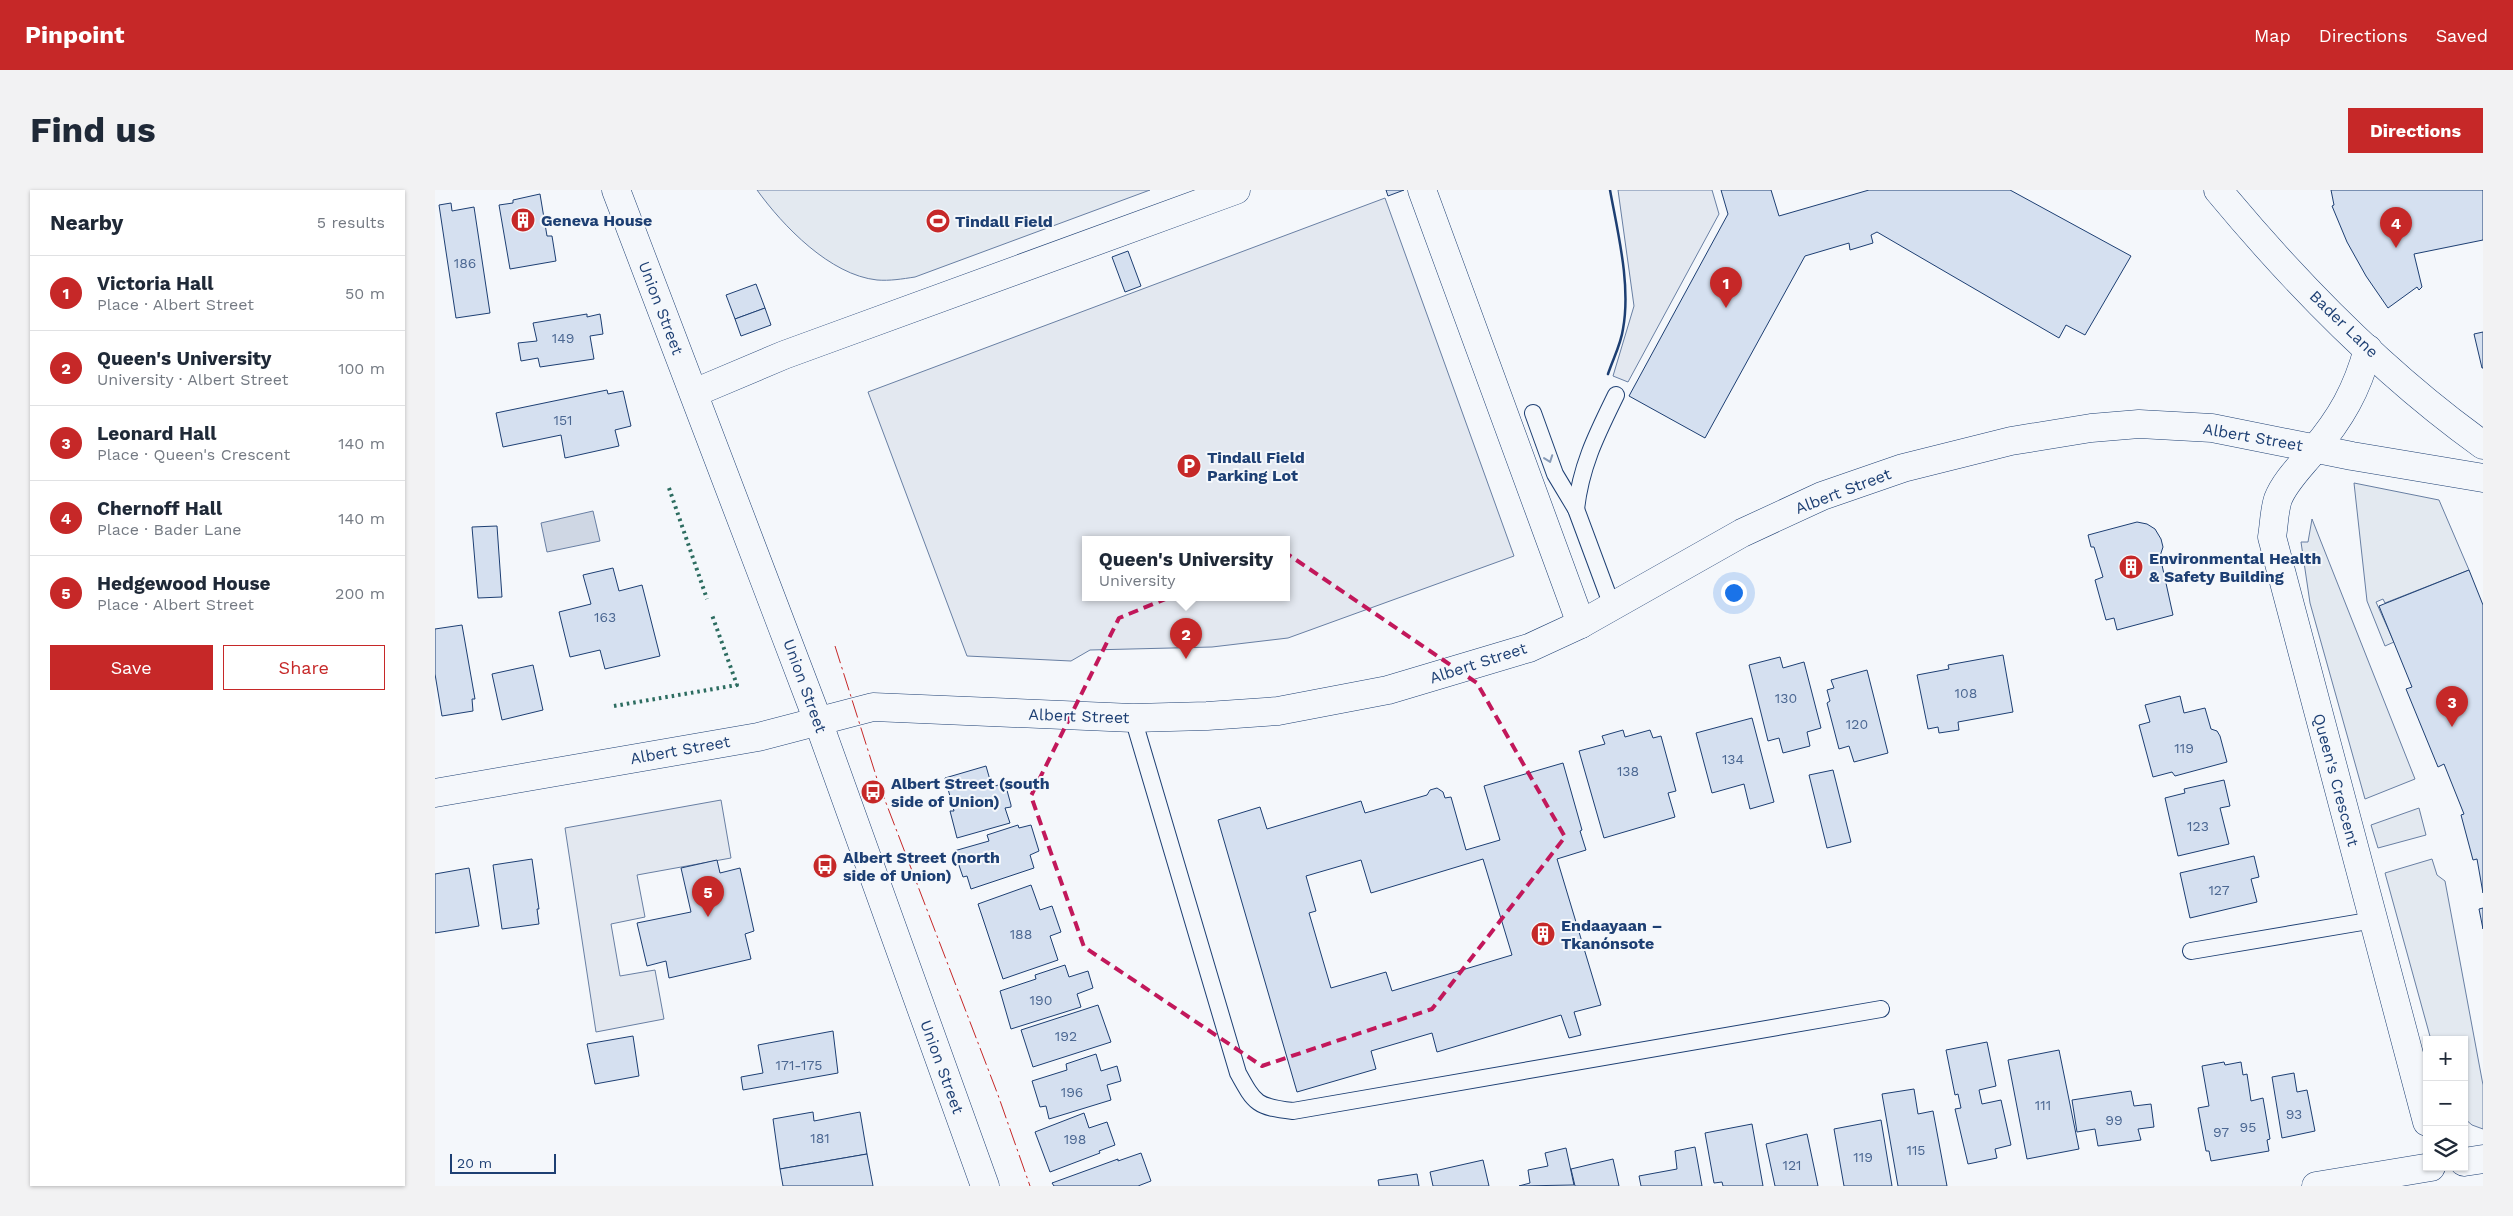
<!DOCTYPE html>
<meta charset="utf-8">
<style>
body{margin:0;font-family:"Work Sans",sans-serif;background:#f2f2f3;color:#1f2937}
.controls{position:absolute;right:15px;bottom:15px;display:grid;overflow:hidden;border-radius:0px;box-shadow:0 1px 4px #0004}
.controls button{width:45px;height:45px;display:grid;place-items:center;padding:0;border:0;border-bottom:1px solid #e0e1e3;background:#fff;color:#1f2937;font:25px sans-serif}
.scale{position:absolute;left:15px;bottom:12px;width:106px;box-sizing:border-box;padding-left:5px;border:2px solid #1d3f73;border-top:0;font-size:14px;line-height:18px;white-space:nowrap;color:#1d3f73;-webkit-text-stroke:4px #f4f7fb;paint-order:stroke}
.you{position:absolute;left:1298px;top:402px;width:18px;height:18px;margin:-12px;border:4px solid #fff;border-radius:50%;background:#1a73e8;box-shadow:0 0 0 8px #1a73e833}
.badge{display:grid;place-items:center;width:32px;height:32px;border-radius:50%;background:#c62828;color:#fff;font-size:16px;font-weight:700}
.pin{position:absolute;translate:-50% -41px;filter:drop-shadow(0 1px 2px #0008)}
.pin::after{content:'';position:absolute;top:26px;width:18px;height:15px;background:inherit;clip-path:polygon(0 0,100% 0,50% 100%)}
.popup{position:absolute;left:647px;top:346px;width:208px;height:65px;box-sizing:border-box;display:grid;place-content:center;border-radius:0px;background:#fff;filter:drop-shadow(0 1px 4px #0005);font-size:16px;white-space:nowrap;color:#747a83}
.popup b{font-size:19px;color:#1f2937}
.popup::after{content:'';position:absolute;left:50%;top:100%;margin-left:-10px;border:10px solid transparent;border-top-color:#fff}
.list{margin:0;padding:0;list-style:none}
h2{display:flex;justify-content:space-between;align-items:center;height:65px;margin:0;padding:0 20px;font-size:21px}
h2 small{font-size:16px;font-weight:400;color:#747a83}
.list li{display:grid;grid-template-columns:32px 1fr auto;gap:15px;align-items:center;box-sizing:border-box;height:75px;padding:0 20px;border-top:1px solid #e0e1e3}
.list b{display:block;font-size:19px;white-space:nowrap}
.list p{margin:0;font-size:16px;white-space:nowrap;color:#747a83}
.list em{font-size:16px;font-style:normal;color:#747a83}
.actions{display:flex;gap:10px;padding:15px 20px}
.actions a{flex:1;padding:11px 0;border:1px solid #c62828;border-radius:0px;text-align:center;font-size:18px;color:#c62828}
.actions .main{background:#c62828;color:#fff}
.icon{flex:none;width:28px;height:28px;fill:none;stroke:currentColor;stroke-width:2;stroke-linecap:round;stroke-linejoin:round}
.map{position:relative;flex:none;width:2048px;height:996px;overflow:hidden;border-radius:0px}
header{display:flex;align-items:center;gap:30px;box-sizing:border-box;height:70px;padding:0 25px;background:#c62828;color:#fff}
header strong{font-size:24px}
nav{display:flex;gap:28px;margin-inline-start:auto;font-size:18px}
.intro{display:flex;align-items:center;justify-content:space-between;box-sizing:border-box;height:120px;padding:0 30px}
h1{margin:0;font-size:35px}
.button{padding:12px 22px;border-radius:0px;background:#c62828;color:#fff;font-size:18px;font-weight:700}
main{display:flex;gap:30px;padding:0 30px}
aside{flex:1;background:#fff;border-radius:0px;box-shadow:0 1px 4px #0004}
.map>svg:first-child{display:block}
</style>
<header>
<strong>Pinpoint</strong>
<nav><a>Map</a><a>Directions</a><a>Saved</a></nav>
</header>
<div class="intro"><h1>Find us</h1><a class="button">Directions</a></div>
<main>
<aside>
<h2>Nearby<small>5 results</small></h2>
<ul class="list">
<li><span class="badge">1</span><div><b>Victoria Hall</b><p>Place · Albert Street</p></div><em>50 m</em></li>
<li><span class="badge">2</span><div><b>Queen's University</b><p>University · Albert Street</p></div><em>100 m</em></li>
<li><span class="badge">3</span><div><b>Leonard Hall</b><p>Place · Queen's Crescent</p></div><em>140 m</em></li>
<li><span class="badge">4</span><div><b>Chernoff Hall</b><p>Place · Bader Lane</p></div><em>140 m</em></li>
<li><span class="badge">5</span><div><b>Hedgewood House</b><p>Place · Albert Street</p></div><em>200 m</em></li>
</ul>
<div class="actions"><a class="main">Save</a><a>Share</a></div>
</aside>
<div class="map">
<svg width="2048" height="996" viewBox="0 0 2048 996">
<rect width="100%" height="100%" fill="#f4f7fb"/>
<g fill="#e3e9f0" stroke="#687fa3">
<path d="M322,0H715L480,87C467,89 455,91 442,90C395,85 348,36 322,0Z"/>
<polygon points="1919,293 2004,310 2034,380 1950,413 1948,409 1941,412 1959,452 1950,456 1932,411"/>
<polygon points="1877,329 1980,589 1930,609 1875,413 1866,352 1873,352"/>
<polygon points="1984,618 1991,645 1943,658 1936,635"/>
<polygon points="1997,669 2002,685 2010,691 2048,895 2048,939 2037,935 2029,928 2029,850 1996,850 1950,683"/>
</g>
<g fill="#e3e8f0" stroke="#687fa3" fill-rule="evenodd">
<polygon points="1183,0 1277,0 1284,24 1193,192 1178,186 1199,116"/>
<path d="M950,8L1079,366L853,448L777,457L655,460L636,471L532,466L433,202ZM851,350V408H651V350Z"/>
<polygon points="286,610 296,668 202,685 210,727 176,734 185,786 220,780 229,829 161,842 130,638"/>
</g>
<polygon fill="#cfd7e4" stroke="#687fa3" points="158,321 165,351 112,362 106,333"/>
<g fill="#d5e0f0" stroke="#1d3f73" fill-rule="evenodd">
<polygon points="951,0 969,0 953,6"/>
<polygon points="1286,0 1336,0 1344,26 1434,0 1575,0 1696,66 1650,145 1631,135 1624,148 1442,42 1436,45 1438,53 1415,60 1414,53 1370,66 1270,248 1194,206 1293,24"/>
<polygon points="1896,0 2048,0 2048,50 1979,64 1987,97 1984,100 1982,97 1953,118 1931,86 1912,52 1897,16 1899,15"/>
<polygon points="105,4 112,46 117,46 121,71 75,79 64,15 78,13 78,10"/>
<polygon points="16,13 17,21 39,17 55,123 21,128 4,15"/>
<polygon points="693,61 706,96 690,102 677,67"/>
<polygon points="321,94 330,118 300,129 291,105"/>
<polygon points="330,118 336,135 306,146 300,129"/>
<polygon points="152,124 152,127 165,124 166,130 168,144 155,146 159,169 105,177 103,168 86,171 83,153 102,151 98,133"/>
<polygon points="2048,142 2048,178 2047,178 2039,144"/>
<polygon points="172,200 173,204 188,201 196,236 180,240 184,256 130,268 126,245 68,257 61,223"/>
<polygon points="1702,332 1712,334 1720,339 1726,349 1728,357 1725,366 1738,425 1682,440 1679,428 1671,430 1660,390 1668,387 1659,357 1656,357 1653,345"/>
<polygon points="62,336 67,407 43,408 37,337"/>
<polygon points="178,378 184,401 207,395 225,466 170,479 165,460 135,467 124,422 156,414 148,385"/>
<polygon points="2034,380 2048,415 2048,703 2042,669 2038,670 2026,625 2029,624 2009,574 2003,577 1971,499 1977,497 1944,416"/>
<polygon points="27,435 40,509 37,509 38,521 7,526 0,484 0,439"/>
<polygon points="1568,465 1578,522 1523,532 1524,540 1504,543 1503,537 1493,539 1482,485 1514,479 1513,475"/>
<polygon points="1345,467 1348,478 1369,472 1386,538 1372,542 1375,556 1348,563 1344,548 1333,551 1314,475"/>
<polygon points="98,475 108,520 67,530 57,484"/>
<polygon points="1432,480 1453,563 1419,572 1414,556 1404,559 1392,513 1395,511 1392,500 1399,498 1396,490"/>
<polygon points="1745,506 1749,523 1770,518 1776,539 1782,541 1785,546 1792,572 1740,586 1737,582 1718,587 1704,535 1715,532 1710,515"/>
<polygon points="1317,528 1339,612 1315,619 1309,594 1277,603 1261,543"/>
<polygon points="1188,540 1190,547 1215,540 1218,548 1226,546 1241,601 1233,603 1240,627 1169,648 1144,561 1170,554 1167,546"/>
<path d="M1128,573L1147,640L1145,641L1151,660L1122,669L1166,815L1139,822L1146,845L1134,848L1126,825L1002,862L997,843L936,861L941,879L862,902L783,630L825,617L832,639L926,611L930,623L992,605L995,600L1002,598L1008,602L1010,608L1016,607L1031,660L1065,650L1049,596ZM1048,669L1077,765L957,801L951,782L896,798L874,723L881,721L871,686L926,670L936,703Z"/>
<polygon points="551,576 557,597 570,593 576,615 576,617 570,618 575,633 522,648 515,621 519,621 510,588"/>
<polygon points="1398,580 1416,652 1392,658 1374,585"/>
<polygon points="1789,590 1795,616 1785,618 1794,654 1743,666 1730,608 1750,603 1749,599"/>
<polygon points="583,635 584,638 596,635 604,661 595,665 599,678 536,699 532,686 528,687 519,661 554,651 552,645"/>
<polygon points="1819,666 1824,687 1816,689 1822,712 1755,728 1745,683"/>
<polygon points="97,669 104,719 102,719 104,734 67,739 58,675"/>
<polygon points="282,670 285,683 305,678 319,741 310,744 316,769 234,788 231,771 212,776 202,733 256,722 246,678"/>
<polygon points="34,678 44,736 0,743 0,684"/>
<polygon points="596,695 605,720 617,716 626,742 615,746 623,770 568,789 543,714"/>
<polygon points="2048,718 2048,739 2044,719"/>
<polygon points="630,775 634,787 653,781 658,798 642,804 646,817 576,839 565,801 601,789 600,785"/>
<polygon points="663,815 676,852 598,877 586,840"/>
<polygon points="398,841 403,883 308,900 306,887 328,883 323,855"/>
<polygon points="198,846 204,886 160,894 152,854"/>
<polygon points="1552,852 1561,896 1544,900 1547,914 1566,910 1576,955 1560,959 1562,968 1533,974 1520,919 1526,918 1523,904 1520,905 1511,860"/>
<polygon points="1624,860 1644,959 1592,969 1573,870"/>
<polygon points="661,864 666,881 682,876 686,891 672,895 676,910 614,929 611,916 605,917 597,891 632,880 631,874"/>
<polygon points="1789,872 1790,875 1806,872 1808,885 1812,884 1816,911 1828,908 1835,949 1832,950 1834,961 1776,971 1774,961 1771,961 1763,918 1774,916 1767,876"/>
<polygon points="1859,883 1862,902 1872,900 1880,941 1847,948 1837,887"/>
<polygon points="1479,899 1483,924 1498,921 1512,996 1463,996 1447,904"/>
<polygon points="1696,901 1699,916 1716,914 1719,937 1703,939 1706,950 1663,956 1660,939 1642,942 1637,910"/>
<polygon points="378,922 379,931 425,922 432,964 345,979 338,929"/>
<polygon points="649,923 654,938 672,932 680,955 664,961 665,963 615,982 600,942"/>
<polygon points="1446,930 1457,996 1409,996 1399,939"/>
<polygon points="1317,934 1328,996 1288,996 1287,992 1279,993 1270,943"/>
<polygon points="1372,944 1383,996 1340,996 1331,954"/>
<polygon points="1260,957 1267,996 1206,996 1204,986 1242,979 1240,961"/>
<polygon points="1131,958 1139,995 1084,996 1095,993 1093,980 1113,976 1110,963"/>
<polygon points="706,963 716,991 703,996 619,996 617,993 683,969 683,971"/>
<polygon points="432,964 438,996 348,996 345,979"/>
<polygon points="1178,969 1184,996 1140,996 1136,979"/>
<polygon points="1048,970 1054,996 998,996 995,982"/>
<polygon points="982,984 984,996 944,996 943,990"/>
</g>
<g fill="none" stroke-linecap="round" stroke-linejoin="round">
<defs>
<g id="lane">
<polyline points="1098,223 1120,284 1141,319 1177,416"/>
<path d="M1141,319C1146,275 1162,244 1181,205"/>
<path d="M698,528L803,883C820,914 822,917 858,921L1446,819"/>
<polyline points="1756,761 1939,730"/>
</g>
<g id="street">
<polyline points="987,0 1146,434"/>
<path d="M1933,159C1922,200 1906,228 1879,260C1867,275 1850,291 1843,309C1839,321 1839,336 1837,347L1992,932"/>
<polyline points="259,203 349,165 801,0"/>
<polyline points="2029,972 2048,969"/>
<polyline points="1881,996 1996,977"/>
</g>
<g id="secondary">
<polyline points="181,0 383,531 550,996"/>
<path d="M1783,0C1861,94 1949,184 2048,255"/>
<polyline points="0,603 323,547 438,517 698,528 772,526 843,521 953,500 1094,458 1146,434 1307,343 1387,306 1468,278 1576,251 1656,238 1704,234 1777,238 1917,266 2048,288"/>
</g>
</defs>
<use href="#lane" stroke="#1d3f73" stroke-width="18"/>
<use href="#street" stroke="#1d3f73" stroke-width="29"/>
<use href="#secondary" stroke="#1d3f73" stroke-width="29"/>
<use href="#lane" stroke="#f4f7fb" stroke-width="16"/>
<use href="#street" stroke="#f4f7fb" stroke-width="28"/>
<use href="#secondary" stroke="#f4f7fb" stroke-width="28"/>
<g stroke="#2c6c60" stroke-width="4" stroke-dasharray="2.5 4" stroke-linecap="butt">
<polyline points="234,298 272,409"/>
<polyline points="179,516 302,495 277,425"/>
</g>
<path stroke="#1d3f73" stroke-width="2.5" d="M1173,184C1178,169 1186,154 1188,139C1196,95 1183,44 1175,0"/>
<polyline stroke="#c62828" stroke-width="1" stroke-dasharray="18 4 2.5 4" stroke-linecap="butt" points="400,456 443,592 563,905 595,996"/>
</g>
<defs><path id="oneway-chevron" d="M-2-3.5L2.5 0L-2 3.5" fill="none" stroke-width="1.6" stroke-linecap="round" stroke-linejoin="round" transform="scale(1.25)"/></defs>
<use stroke="#889bb7" href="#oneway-chevron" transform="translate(1114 269) rotate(70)"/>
<path fill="none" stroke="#c2185b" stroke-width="4" stroke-dasharray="10 6" stroke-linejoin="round" d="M848,361L1042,493L1130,647L997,819L827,876L649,757L596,606L684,428Z"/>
<defs>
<symbol id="building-disc" viewBox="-11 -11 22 22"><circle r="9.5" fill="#c62828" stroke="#f4f7fb"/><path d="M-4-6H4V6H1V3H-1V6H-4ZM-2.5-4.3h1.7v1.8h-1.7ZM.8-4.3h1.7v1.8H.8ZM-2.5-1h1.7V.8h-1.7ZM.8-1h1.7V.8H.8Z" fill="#fff"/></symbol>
<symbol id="stadium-disc" viewBox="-11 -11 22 22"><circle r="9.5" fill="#c62828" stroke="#f4f7fb"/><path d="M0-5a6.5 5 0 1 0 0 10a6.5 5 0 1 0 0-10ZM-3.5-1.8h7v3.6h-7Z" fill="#fff"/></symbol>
<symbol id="parking-disc" viewBox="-11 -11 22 22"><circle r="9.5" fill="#c62828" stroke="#f4f7fb"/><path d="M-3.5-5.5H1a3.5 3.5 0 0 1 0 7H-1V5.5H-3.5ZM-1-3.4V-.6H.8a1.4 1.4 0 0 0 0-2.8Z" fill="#fff"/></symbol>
<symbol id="bus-disc" viewBox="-11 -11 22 22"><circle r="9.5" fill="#c62828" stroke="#f4f7fb"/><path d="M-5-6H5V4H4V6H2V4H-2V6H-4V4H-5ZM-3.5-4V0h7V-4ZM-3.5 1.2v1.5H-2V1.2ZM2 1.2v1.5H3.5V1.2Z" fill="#fff"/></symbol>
</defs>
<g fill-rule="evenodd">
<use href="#building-disc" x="74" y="16" width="28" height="28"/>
<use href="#stadium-disc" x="489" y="17" width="28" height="28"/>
<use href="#parking-disc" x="740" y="262" width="28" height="28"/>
<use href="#building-disc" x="1682" y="363" width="28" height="28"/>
<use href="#bus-disc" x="424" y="588" width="28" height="28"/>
<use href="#bus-disc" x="376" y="662" width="28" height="28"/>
<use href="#building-disc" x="1094" y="730" width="28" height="28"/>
</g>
<g text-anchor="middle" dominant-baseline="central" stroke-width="4" stroke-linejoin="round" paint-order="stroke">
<g font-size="14" fill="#4b6792">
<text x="30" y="73">186</text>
<text x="128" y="148">149</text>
<text x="128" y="230">151</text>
<text x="170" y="427">163</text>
<text x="1531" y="503">108</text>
<text x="1351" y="508">130</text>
<text x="1422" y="534">120</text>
<text x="1749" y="558">119</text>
<text x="1298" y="569">134</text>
<text x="1193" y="581">138</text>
<text x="1763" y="636">123</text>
<text x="1784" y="700">127</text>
<text x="586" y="744">188</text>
<text x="606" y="810">190</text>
<text x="631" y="846">192</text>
<text x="364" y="875">171-175</text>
<text x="637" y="902">196</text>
<text x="1608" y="915">111</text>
<text x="1859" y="924">93</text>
<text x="1679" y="930">99</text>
<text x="1813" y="937">95</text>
<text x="1786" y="942">97</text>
<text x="385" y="948">181</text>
<text x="640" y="949">198</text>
<text x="1481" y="960">115</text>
<text x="1428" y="967">119</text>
<text x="1357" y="975">121</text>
</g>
<g font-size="16" font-weight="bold" fill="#1d3f73" stroke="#f4f7fb" text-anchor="start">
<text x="106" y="30">Geneva House</text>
<text x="520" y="31">Tindall Field</text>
<text x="772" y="267">Tindall Field<tspan x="772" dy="18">Parking Lot</tspan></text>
<text x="1714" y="368">Environmental Health<tspan x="1714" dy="18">&amp; Safety Building</tspan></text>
<text x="456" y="593">Albert Street (south<tspan x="456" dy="18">side of Union)</tspan></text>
<text x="408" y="667">Albert Street (north<tspan x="408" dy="18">side of Union)</tspan></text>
<text x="1126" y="735">Endaayaan –<tspan x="1126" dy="18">Tkanónsote</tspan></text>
</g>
<g font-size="16" fill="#1d3f73" stroke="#f4f7fb">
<text transform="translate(226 118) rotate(69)">Union Street</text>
<text transform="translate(1909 134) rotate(44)">Bader Lane</text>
<text transform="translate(1818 247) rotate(10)">Albert Street</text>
<text transform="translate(1408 301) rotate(-21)">Albert Street</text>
<text transform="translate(1043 473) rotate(-18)">Albert Street</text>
<text transform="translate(370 496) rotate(70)">Union Street</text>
<text transform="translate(644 526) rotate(2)">Albert Street</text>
<text transform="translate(245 560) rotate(-10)">Albert Street</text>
<text transform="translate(1901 590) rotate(75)">Queen's Crescent</text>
<text transform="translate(507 877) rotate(70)">Union Street</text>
</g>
</g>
</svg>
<div class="controls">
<button>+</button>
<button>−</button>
<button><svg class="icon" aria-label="layers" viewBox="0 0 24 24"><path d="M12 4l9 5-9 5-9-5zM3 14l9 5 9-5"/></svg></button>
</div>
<div class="scale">20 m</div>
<div class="you"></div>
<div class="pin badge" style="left:1291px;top:118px">1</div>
<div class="pin badge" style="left:751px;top:469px">2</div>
<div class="popup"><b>Queen's University</b>University</div>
<div class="pin badge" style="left:2017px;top:537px">3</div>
<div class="pin badge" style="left:1961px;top:58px">4</div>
<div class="pin badge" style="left:273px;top:727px">5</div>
</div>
</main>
